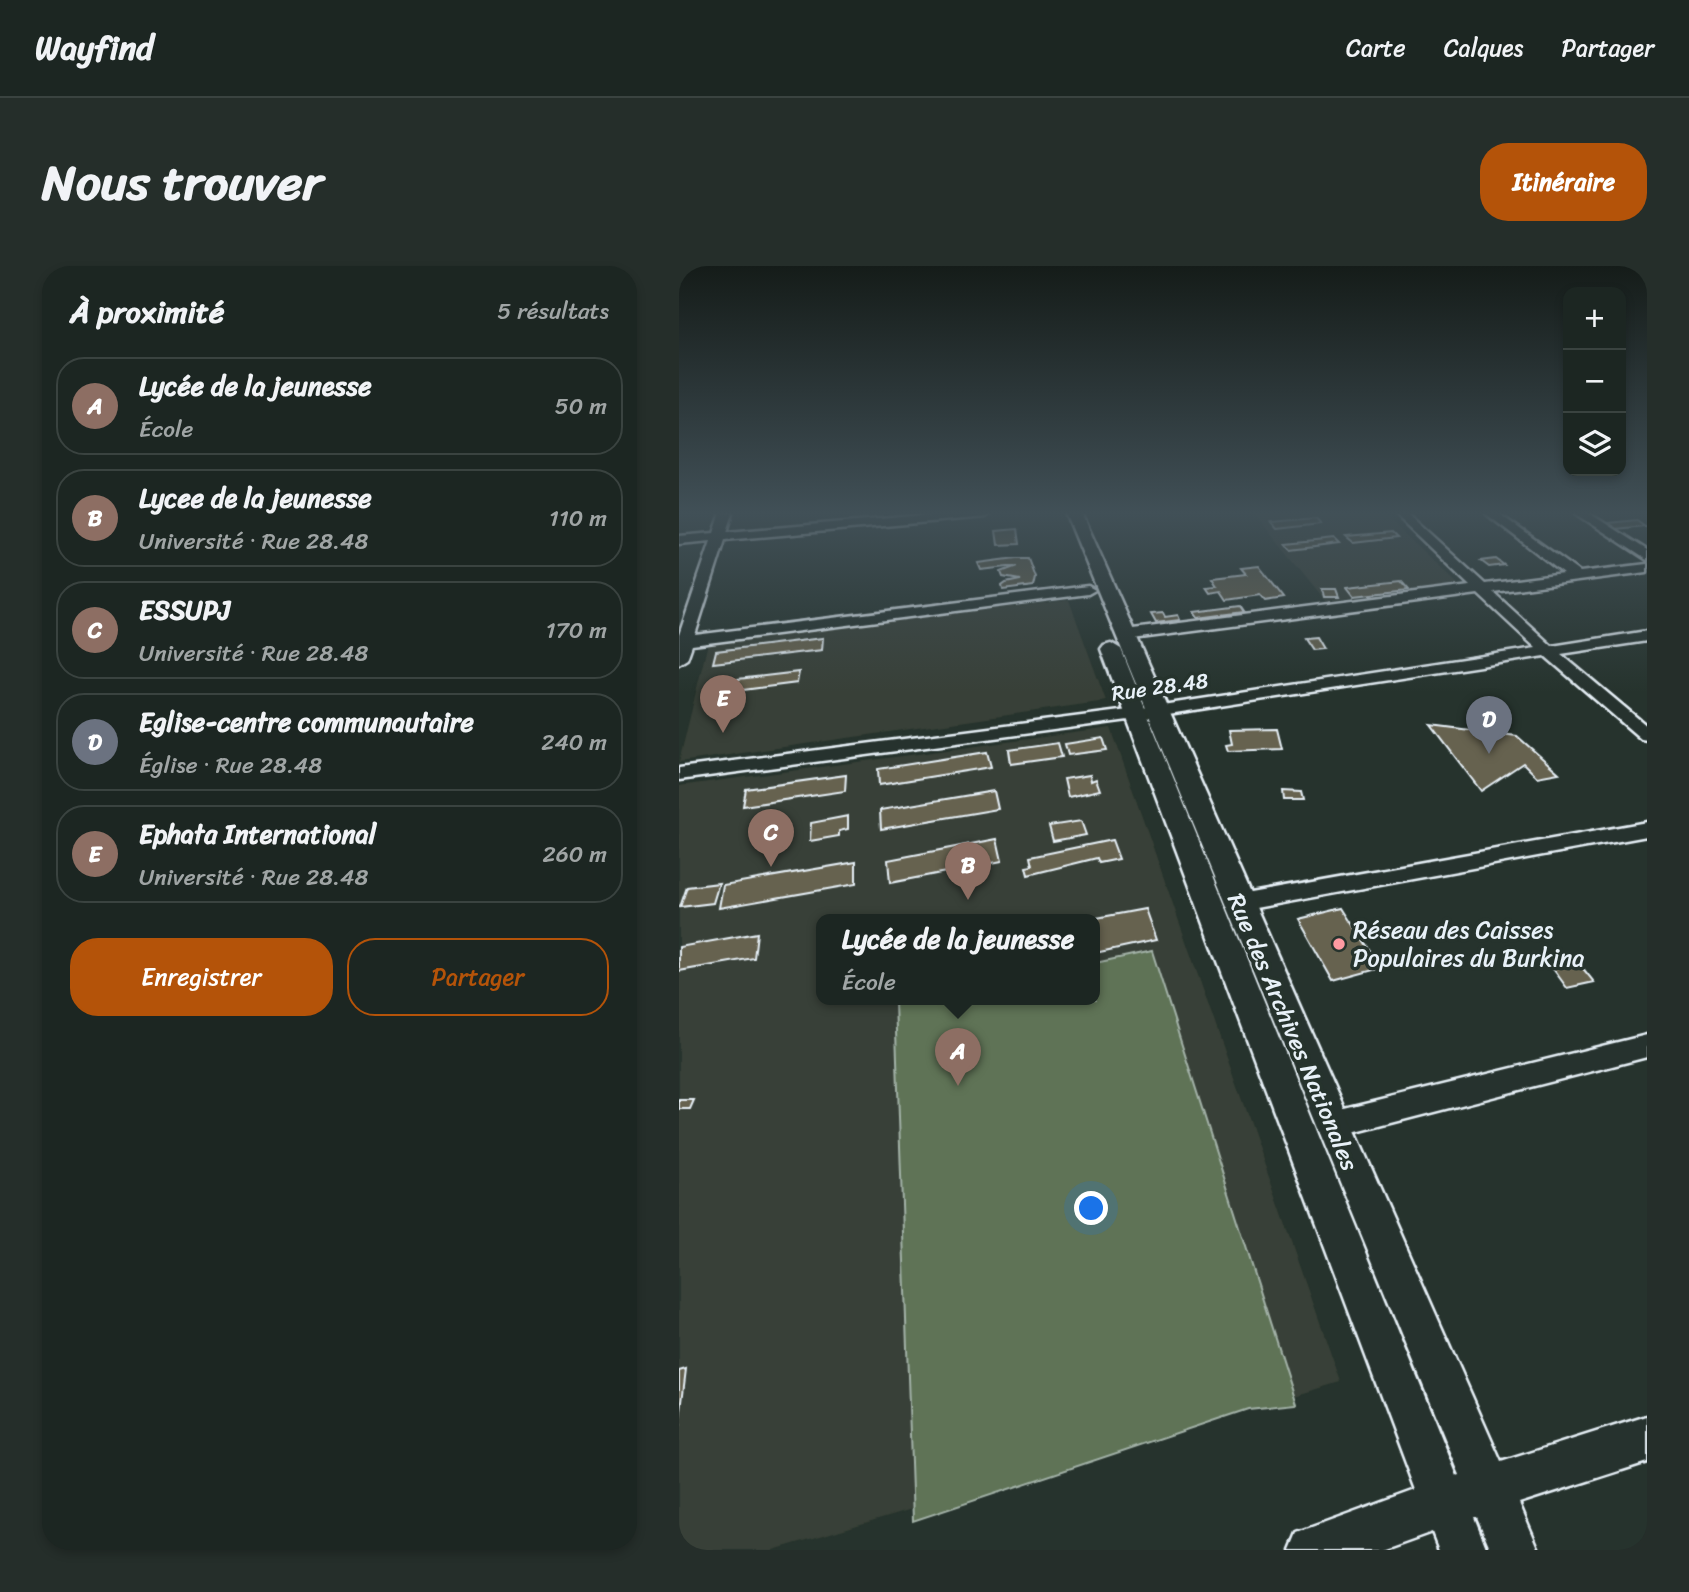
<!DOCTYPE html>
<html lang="fr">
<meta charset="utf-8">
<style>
body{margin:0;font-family:Sriracha,sans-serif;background:#252e2a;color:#f1f3f6}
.controls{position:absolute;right:21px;top:21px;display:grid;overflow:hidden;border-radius:14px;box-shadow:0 4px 10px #0003}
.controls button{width:63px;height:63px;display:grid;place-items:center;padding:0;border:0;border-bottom:2px solid #3a4340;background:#1c2622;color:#f1f3f6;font:35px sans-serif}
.you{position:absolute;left:413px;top:943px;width:24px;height:24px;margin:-18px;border:5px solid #fff;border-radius:50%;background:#1a73e8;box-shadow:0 0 0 10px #1a73e833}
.badge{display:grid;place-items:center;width:46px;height:46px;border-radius:50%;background:#b45309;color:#fff;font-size:23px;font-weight:700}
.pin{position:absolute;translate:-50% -58px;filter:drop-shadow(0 2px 4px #0008)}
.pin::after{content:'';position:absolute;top:37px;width:24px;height:21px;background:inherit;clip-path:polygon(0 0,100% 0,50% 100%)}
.popup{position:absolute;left:137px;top:648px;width:284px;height:91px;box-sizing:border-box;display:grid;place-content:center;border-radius:14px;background:#1c2622;filter:drop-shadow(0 2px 5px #0005);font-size:23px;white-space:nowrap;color:#a0a5a5}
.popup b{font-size:26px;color:#f1f3f6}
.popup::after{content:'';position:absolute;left:50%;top:100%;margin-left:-14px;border:14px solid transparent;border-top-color:#1c2622}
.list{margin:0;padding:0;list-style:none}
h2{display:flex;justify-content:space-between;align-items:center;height:91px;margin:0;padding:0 28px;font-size:30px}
h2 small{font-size:23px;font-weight:400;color:#a0a5a5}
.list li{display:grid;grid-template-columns:46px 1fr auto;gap:21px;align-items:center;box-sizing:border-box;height:98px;margin:0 14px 14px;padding:0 14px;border:2px solid #3a4340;border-radius:28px}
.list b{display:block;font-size:26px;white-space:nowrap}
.list p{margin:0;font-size:23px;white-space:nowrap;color:#a0a5a5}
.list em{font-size:23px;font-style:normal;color:#a0a5a5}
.actions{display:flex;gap:14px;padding:21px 28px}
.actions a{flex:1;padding:16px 0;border:2px solid #b45309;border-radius:28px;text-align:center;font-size:24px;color:#b45309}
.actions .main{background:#b45309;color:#fff}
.icon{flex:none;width:38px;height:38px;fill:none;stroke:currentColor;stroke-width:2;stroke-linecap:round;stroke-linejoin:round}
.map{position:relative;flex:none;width:968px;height:1284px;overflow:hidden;border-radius:28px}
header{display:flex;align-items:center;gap:42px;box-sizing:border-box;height:98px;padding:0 35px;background:#1c2622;border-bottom:2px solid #3a4340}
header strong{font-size:33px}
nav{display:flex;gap:38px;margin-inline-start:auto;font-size:24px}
.intro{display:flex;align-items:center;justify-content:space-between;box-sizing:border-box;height:168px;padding:0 42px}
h1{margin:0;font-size:49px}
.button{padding:18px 32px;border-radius:28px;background:#b45309;color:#fff;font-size:24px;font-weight:700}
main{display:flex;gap:42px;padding:0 42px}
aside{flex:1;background:#1c2622;border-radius:28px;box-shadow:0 4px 10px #0003}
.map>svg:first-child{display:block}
</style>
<header>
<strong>Wayfind</strong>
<nav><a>Carte</a><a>Calques</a><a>Partager</a></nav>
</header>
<div class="intro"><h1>Nous trouver</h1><a class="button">Itinéraire</a></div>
<main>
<aside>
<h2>À proximité<small>5 résultats</small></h2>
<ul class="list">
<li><span class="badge" style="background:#8d6e63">A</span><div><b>Lycée de la jeunesse</b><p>École</p></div><em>50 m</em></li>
<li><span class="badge" style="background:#8d6e63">B</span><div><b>Lycee de la jeunesse</b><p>Université · Rue 28.48</p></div><em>110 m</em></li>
<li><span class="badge" style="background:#8d6e63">C</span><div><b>ESSUPJ</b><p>Université · Rue 28.48</p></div><em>170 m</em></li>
<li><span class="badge" style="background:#6b7280">D</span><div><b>Eglise-centre communautaire</b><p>Église · Rue 28.48</p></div><em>240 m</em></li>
<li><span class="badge" style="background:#8d6e63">E</span><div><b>Ephata International</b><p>Université · Rue 28.48</p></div><em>260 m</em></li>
</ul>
<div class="actions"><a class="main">Enregistrer</a><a>Partager</a></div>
</aside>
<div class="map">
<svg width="968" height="1284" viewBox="0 0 968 1284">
<rect width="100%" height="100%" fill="#26332d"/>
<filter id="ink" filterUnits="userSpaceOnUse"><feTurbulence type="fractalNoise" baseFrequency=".0143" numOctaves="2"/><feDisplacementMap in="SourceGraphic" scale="14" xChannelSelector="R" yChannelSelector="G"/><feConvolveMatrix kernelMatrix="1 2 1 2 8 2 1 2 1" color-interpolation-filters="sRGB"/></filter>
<g filter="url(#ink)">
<g fill="#394137" fill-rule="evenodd">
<polygon points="575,247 703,247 780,319 646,335"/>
<polygon points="390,334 427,435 0,496 29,377"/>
<path d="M432,462L662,1116L94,1284H0V520ZM142,654H416V734H142Z"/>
</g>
<polygon fill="#5e7357" stroke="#a3b2a8" stroke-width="2" points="473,685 617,1138 569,1143 234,1255 216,736 416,734 416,697"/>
<g fill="#66624f" stroke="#e8f1f8" stroke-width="2">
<polygon points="637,252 642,258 598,263 592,256"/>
<polygon points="958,254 966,260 936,263 928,257"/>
<polygon points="338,263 340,278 319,279 317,265"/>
<polygon points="712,267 717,272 674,277 667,271"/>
<polygon points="655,273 660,278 612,284 607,278"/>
<polygon points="337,292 349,292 356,311 354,320 324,324 323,320 327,317 341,314 324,311 322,306 338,300 302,304 299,297"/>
<polygon points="817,293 825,299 810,301 802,295"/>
<polygon points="580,300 605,332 586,335 581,329 548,334 542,325 531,327 527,321 538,320 533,312 567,308 562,302"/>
<polygon points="722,315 730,324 675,330 668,321"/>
<polygon points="643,323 657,323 660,331 645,331"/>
<polygon points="561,340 565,346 519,352 515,346"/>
<polygon points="484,347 486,351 499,349 501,354 477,357 472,348"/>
<polygon points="637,371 644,383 633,384 625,372"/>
<polygon points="144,372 143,384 34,397 37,385"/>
<polygon points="120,406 118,417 56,425 59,413"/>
<polygon points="800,457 821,457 824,462 803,462"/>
<polygon points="752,459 838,470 880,507 858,511 844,497 802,525"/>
<polygon points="598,463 603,483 549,485 547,479 553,478 550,464"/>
<polygon points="424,472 428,484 389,489 386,478"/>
<polygon points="379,477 383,491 332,498 330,484"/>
<polygon points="308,486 312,501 200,519 199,503"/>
<polygon points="167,509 166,525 64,540 67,523"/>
<polygon points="411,509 412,515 417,513 421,524 389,531 385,513"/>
<polygon points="315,525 319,543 202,563 201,544"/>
<polygon points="604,525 622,526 624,534 605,534"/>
<polygon points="169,550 169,563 160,565 160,570 131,575 132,557"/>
<polygon points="402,555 407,569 374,575 370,560"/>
<polygon points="318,573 323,595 211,617 209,594"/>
<polygon points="433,574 440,593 420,597 418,592 349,609 347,601 353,600 351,591"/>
<polygon points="177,596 177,618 40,642 44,619"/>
<polygon points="40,617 34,637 1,641 8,621"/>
<polygon points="664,642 702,702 654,715 619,653"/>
<polygon points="466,643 477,674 416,687 416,654 407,654"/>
<polygon points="78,667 75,692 0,705 0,681"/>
<polygon points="898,695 915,716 888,722 872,700"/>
<polygon points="0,834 15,834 11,843 0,843"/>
<polygon points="7,1103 0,1161 0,1105"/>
</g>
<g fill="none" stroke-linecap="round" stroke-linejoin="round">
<defs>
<g id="minor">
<polygon points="42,247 54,247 48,266 269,247 312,247 306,251 46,274 16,369 409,320 416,324 409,328 13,379 8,393 0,398 0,369 32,275 0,278 0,270 35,267"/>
<polygon points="715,247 728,247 806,318 885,308 806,247 819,247 901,306 968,298 968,306 814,326 873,380 968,365 968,375 882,388 968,460 968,474 962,473 866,390 457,453 0,514 0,502 457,443 857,382 799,328 446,374 438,369 446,364 791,320"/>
<polygon points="896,247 910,247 968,284 968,294"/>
<polygon points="968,556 968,570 560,645 552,643 549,637 552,631 560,629"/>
<polygon points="968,769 968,791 654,872 644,868 640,859 644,850 654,846"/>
</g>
<polygon id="tertiary" points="387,247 403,247 822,1196 968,1150 968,1196 840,1237 860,1284 812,1284 798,1251 795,1251 808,1284 760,1284 753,1266 703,1284 612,1284 619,1267 737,1224 422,383 425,379 432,377 442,383 778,1210 781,1209"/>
</defs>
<use href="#minor" stroke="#e8f1f8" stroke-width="5"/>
<use href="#tertiary" stroke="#e8f1f8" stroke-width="5"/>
<use href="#minor" fill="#26332d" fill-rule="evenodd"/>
<use href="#tertiary" fill="#26332d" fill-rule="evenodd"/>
</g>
</g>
<linearGradient id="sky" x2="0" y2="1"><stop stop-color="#151c19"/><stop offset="0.58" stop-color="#415057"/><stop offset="1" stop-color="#415057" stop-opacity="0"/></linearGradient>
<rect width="968" height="426" fill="url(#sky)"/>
<circle fill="#ff9aa2" stroke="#26332d" stroke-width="2.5" cx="660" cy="678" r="7"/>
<g text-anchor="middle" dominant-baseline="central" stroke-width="7" stroke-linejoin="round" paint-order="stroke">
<g font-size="21" fill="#e8f1f8" stroke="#26332d">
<text transform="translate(481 421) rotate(-8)">Rue 28.48</text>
</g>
<g font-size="24" fill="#e8f1f8" stroke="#26332d" text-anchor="start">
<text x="674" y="664">Réseau des Caisses<tspan x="674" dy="28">Populaires du Burkina</tspan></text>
</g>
<g font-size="24" fill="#e8f1f8" stroke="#26332d">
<text transform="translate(614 766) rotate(67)">Rue des Archives Nationales</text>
</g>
</g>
</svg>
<div class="controls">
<button>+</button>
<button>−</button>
<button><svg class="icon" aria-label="layers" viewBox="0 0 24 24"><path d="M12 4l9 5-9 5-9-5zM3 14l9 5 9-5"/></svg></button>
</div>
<div class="you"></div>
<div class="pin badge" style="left:279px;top:820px;background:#8d6e63">A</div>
<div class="popup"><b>Lycée de la jeunesse</b>École</div>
<div class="pin badge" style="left:289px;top:634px;background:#8d6e63">B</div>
<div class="pin badge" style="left:92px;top:601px;background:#8d6e63">C</div>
<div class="pin badge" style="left:810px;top:488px;background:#6b7280">D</div>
<div class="pin badge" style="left:44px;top:467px;background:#8d6e63">E</div>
</div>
</main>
